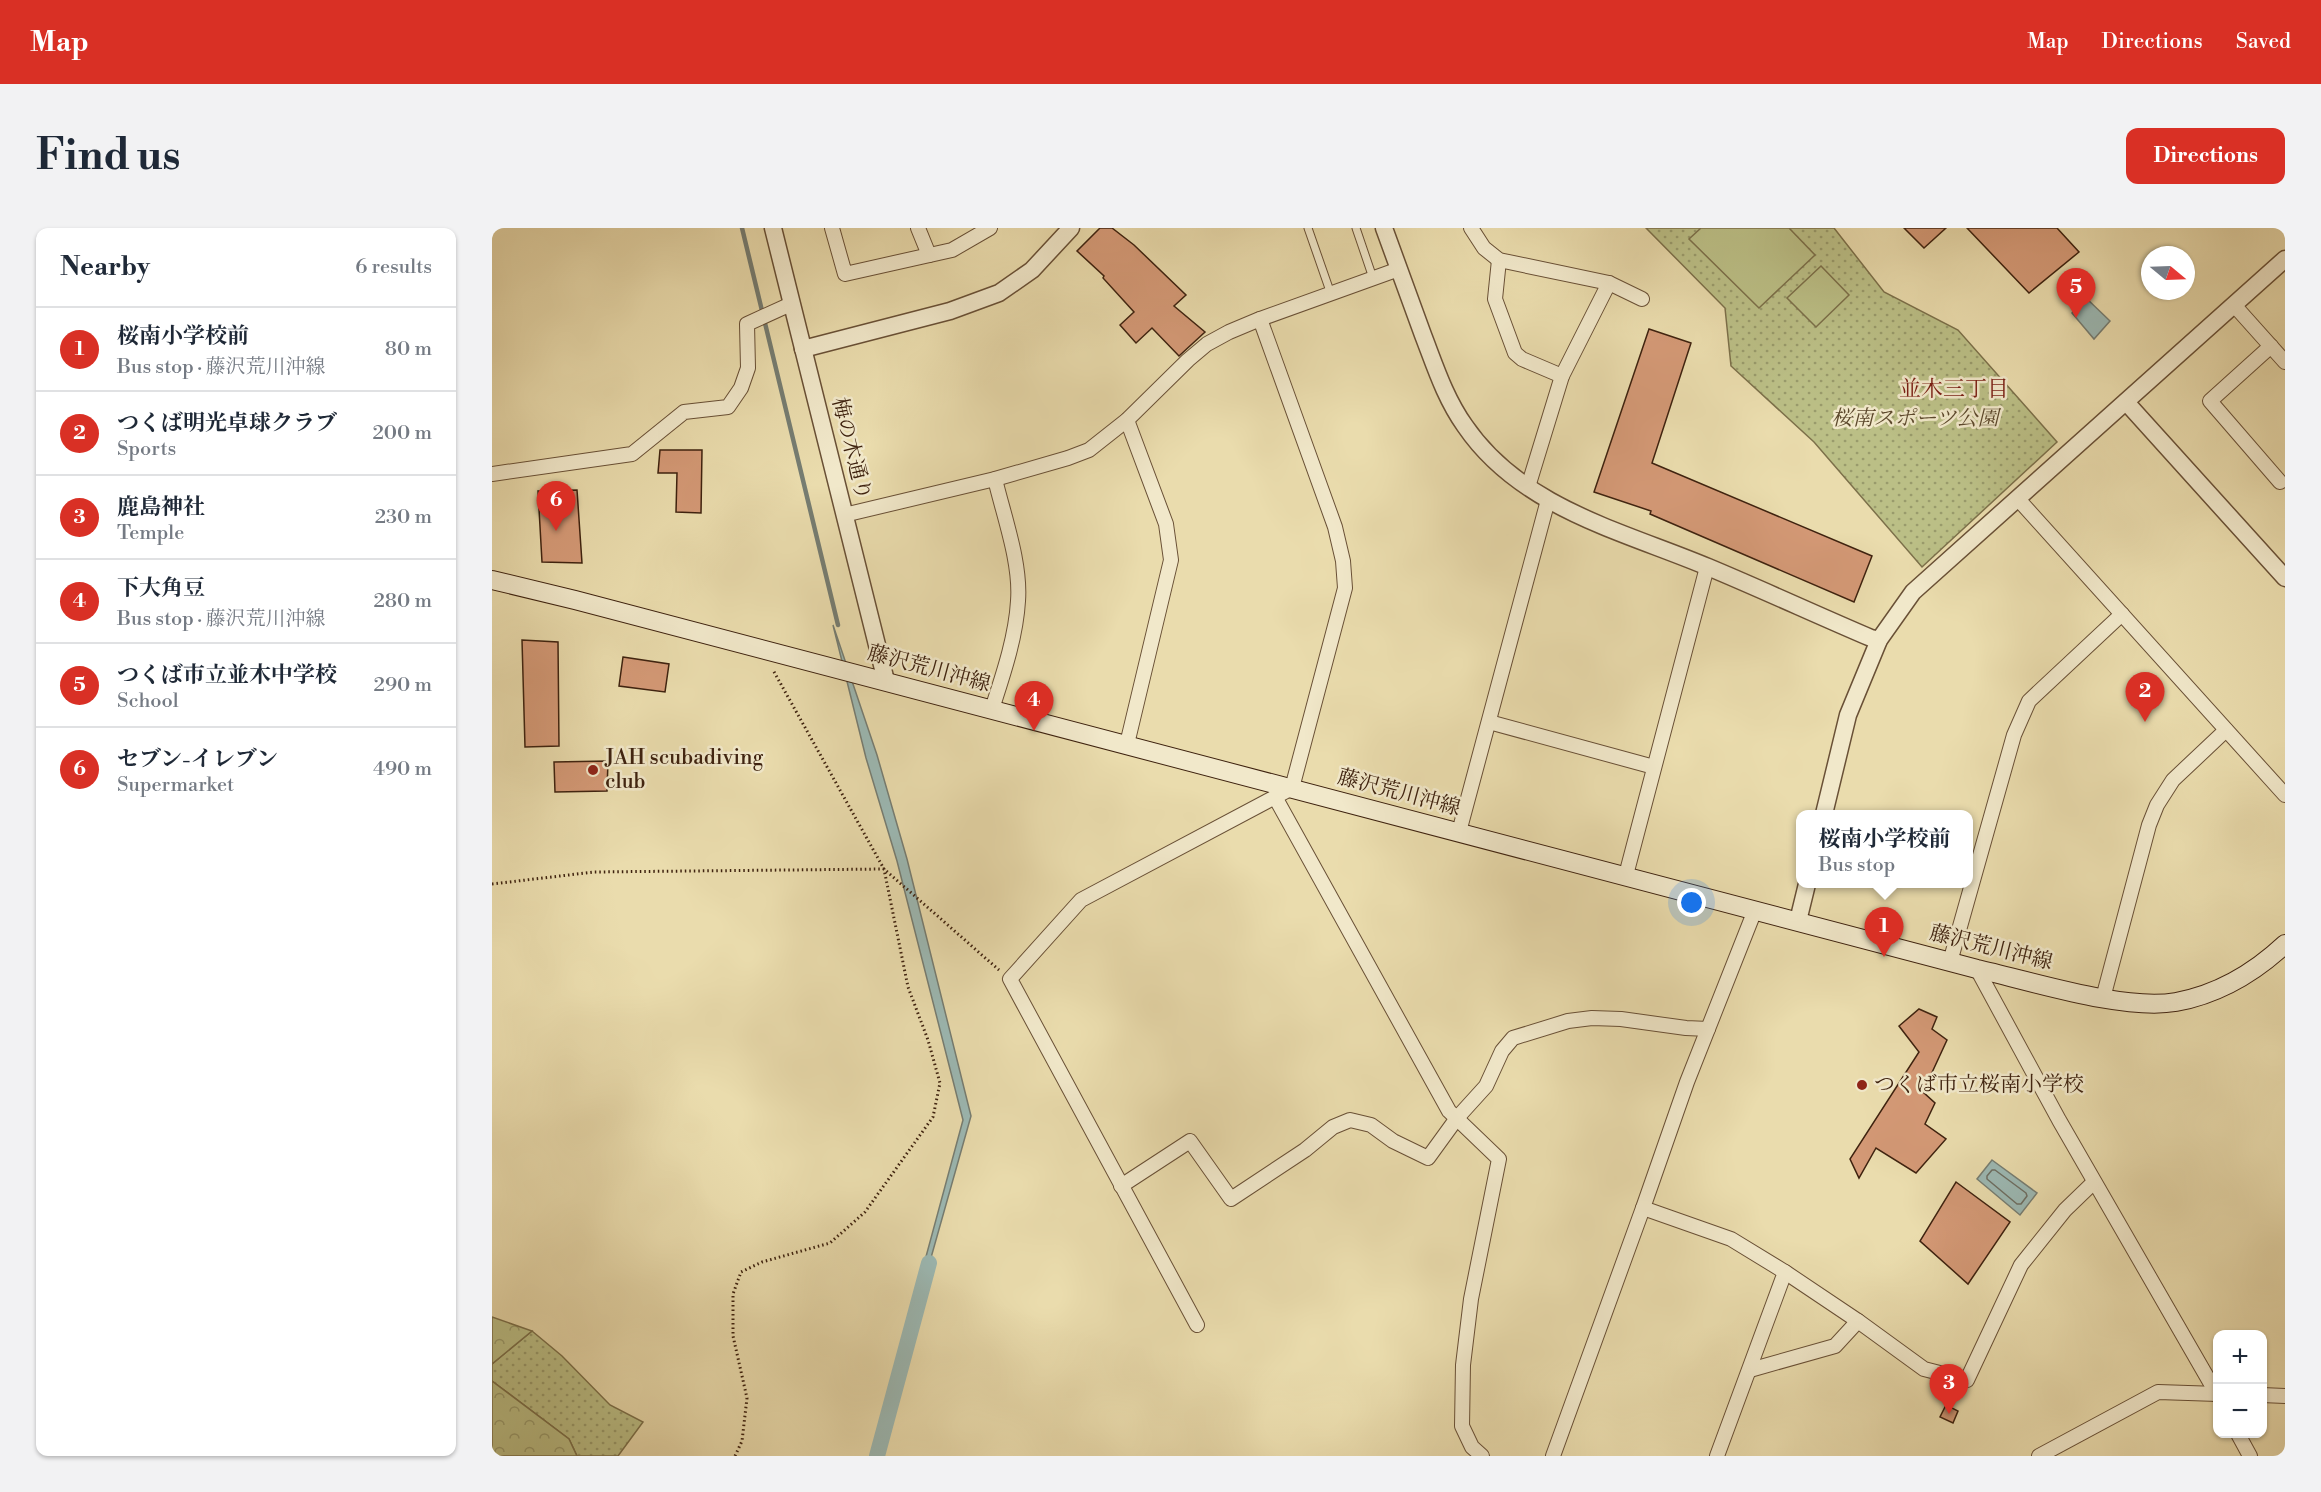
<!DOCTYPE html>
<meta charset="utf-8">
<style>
body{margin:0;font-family:"Libre Bodoni","Noto Serif JP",serif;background:#f2f2f3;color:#1f2937}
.controls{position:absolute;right:18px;bottom:18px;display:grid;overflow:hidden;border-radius:12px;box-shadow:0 2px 4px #0004}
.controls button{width:54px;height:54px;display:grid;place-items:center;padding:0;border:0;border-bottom:2px solid #e0e1e3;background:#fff;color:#1f2937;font:30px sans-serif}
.compass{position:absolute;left:1649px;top:18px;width:54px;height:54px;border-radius:50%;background:#fff;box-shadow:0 2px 4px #0004;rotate:109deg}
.you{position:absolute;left:1200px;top:675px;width:21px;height:21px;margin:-15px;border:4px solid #fff;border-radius:50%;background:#1a73e8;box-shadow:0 0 0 9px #1a73e833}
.badge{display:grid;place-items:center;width:39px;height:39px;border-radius:50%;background:#d93025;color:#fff;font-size:20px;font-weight:700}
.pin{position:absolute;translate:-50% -50px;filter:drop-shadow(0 2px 3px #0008)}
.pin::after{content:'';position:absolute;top:32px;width:21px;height:18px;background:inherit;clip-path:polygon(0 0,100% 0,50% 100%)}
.popup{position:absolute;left:1304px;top:582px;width:177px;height:78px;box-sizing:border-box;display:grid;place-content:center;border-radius:12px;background:#fff;filter:drop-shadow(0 2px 4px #0005);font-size:20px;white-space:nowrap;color:#747a83}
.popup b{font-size:22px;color:#1f2937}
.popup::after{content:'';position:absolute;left:50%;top:100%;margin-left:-12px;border:12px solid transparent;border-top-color:#fff}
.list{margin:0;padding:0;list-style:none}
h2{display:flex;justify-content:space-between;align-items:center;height:78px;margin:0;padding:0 24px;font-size:26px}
h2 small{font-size:20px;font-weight:400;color:#747a83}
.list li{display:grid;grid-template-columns:39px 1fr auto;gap:18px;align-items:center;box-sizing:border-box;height:84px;padding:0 24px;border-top:2px solid #e0e1e3}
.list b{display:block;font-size:22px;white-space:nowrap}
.list p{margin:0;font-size:20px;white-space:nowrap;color:#747a83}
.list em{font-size:20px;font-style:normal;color:#747a83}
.map{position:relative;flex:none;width:1793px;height:1228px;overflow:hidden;border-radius:12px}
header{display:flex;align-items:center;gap:36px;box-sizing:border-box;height:84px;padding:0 30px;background:#d93025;color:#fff}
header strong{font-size:28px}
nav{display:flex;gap:33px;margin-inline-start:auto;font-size:21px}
.intro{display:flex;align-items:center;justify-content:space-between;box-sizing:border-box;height:144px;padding:0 36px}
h1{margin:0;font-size:42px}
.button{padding:15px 27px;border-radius:12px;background:#d93025;color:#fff;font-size:21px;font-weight:700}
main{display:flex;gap:36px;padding:0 36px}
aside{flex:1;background:#fff;border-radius:12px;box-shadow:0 2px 4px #0004}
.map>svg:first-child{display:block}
</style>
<header>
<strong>Map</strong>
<nav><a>Map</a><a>Directions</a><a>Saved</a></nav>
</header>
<div class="intro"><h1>Find us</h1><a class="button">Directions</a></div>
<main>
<aside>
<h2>Nearby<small>6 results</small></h2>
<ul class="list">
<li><span class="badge">1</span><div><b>桜南小学校前</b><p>Bus stop · 藤沢荒川沖線</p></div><em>80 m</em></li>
<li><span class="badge">2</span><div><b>つくば明光卓球クラブ</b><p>Sports</p></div><em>200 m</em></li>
<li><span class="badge">3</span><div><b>鹿島神社</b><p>Temple</p></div><em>230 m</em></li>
<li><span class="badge">4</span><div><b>下大角豆</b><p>Bus stop · 藤沢荒川沖線</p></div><em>280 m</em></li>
<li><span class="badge">5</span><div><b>つくば市立並木中学校</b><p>School</p></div><em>290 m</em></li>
<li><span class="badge">6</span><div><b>セブン-イレブン</b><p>Supermarket</p></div><em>490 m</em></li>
</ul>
</aside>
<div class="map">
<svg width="1793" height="1228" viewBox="0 0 1793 1228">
<defs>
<pattern id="grass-dots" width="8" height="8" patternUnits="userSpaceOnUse" patternTransform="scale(1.5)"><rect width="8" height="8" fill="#bbbf86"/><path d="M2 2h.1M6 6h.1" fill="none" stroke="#999b6c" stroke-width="1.8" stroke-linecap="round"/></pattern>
<pattern id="forest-crowns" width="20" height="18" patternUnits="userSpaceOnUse" patternTransform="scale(1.5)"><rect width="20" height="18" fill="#bbbf86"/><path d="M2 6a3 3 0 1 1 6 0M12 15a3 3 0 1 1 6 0" fill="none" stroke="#999b6c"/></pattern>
</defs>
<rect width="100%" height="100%" fill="#eadcad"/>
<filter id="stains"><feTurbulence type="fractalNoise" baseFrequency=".00333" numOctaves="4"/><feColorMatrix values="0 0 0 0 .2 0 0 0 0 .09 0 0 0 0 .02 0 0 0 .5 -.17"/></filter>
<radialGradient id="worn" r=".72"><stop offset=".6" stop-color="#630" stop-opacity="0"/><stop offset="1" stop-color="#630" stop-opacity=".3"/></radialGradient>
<g fill="url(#grass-dots)" stroke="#7c704a" stroke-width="1.5">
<polygon points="1154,0 1342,0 1392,64 1466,102 1565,214 1430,339 1322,214 1239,138 1233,80"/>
<polygon points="40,1103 70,1128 118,1177 151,1194 126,1228 85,1228 77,1211 0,1153 0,1136"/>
</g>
<g fill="url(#forest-crowns)" stroke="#7c704a" stroke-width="1.5">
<polygon points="0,1089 40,1103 0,1136"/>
<polygon points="0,1153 77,1211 85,1228 0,1228"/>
</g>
<g fill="#bbbf86" stroke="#7c704a" stroke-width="1.5">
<polygon points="1209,0 1297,0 1323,27 1267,80 1197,11"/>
<polygon points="1329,38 1357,67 1324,99 1295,70"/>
</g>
<g fill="#9cb9b4" stroke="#767d72" stroke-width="1.5">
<polygon points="1593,69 1618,93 1602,111 1580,85"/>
<polygon points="341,397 385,527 415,631 479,888 383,1228 380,1228 471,892 405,633 374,530"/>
<polygon points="1500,932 1545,965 1528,987 1485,951"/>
</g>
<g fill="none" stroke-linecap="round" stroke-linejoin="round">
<polygon stroke="#6d6e62" stroke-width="1.5" points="1500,942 1503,942 1534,965 1535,968 1529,976 1525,976 1495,951 1495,948"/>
<polyline stroke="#767d72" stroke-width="4.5" points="250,0 346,397"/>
<polyline stroke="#9cb9b4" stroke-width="16" points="385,1228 437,1035"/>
</g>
<g fill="#d49976" stroke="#3e220f" stroke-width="1.5">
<polygon points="608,0 620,0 642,17 694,67 682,78 713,104 687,128 660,100 644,115 628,97 642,84 611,50 612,48 585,23"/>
<polygon points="1412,0 1454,0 1432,20"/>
<polygon points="1475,0 1565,0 1587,24 1537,65"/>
<polygon points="1157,101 1199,115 1160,235 1380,328 1362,374 1158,286 1159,283 1102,264"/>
<polygon points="168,222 210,222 209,285 184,284 185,245 166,245"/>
<polygon points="85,262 90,335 50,334 46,263"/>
<polygon points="30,412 66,414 67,518 33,519"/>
<polygon points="131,429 177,436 173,464 127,458"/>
<polygon points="116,533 115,563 63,564 62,534"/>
<polygon points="1427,781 1445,789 1440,801 1455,812 1431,864 1443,875 1433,896 1454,911 1424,945 1384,920 1367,950 1358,931 1427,824 1407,798"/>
<polygon points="1464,954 1518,994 1476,1056 1428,1013"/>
<polygon points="1454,1177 1466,1183 1461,1195 1448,1189"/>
</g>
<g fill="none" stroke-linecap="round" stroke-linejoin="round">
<defs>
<g id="service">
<polyline points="816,0 839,66"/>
<polyline points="864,0 881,50"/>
</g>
<g id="minor">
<polyline points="340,0 353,46 460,22 498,0"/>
<polyline points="426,0 437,27"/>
<polyline points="979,0 992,20 1007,32 1117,55 1150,71"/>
<polyline points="1007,32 1003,71 1023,125 1030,131 1070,148"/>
<polyline points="1742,77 1793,134"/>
<polyline points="1779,118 1718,173 1788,254"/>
<polyline points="0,246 140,226 192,184 236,179 249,160 256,140 255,96 299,76"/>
<polyline points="1036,259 1070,148 1117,55"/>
<polyline points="1526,271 1793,567"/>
<polyline points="352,287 503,251 576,230 597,222 635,192 696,132 715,116 737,104 768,91 907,41"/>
<path d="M500,481C511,447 524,409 526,373C529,335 512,289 503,251"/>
<polyline points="997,494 1162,539"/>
<polyline points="635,516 679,332 674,296 635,192"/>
<polyline points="783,569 957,883 1007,931 979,1071 971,1137 970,1198 980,1219 990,1228"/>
<polyline points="967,604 1056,272"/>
<polyline points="1134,647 1215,339"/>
<polyline points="1458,734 1522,507 1537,473 1630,386"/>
<polyline points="1485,741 1567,892 1726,1168"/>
<polyline points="1611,770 1657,597 1665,577 1681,552 1734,502"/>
<polyline points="629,958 698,913 739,971 813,922 841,899 858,892 879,897 901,913 936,930 965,890 994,858 1010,823 1021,810 1076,793 1100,790 1129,791 1194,800 1216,801"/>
<polyline points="1293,1044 1366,1093"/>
<polyline points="705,1097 518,751 589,672 800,560 853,360 851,333 843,299 768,91"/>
<polyline points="1258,1142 1343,1118 1366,1093 1432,1141 1475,1152 1529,1037 1573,982 1602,954"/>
<polyline points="1770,1167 1793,1168"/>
<polyline points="1746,1206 1758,1228"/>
<polyline points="1061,1228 1151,980"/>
<polyline points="1225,1228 1293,1044 1239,1011 1151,980 1195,854 1263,682"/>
<polyline points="1547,1228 1666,1164 1726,1166"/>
</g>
<g id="tertiary">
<polyline points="281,0 394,453"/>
<path d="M892,0C905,36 918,71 931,107C943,138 953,170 973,198C1029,280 1130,303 1216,339C1271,362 1325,387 1379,410L1387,412"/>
<polyline points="311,121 458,83 507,65 540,42 579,0"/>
<polyline points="1634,174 1793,350"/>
<polyline points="1332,586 1356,487 1387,412 1421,364 1793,31"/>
<polyline points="1306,693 1315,656"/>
</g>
<path id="secondary" d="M0,352L83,372L1485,741C1539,753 1631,783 1684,774C1727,766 1762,745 1793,716"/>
</defs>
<use href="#service" stroke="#695036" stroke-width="9"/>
<use href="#minor" stroke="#695036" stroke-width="16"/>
<use href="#tertiary" stroke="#695036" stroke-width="19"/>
<use href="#secondary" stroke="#3e220f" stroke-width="20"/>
<g stroke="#3e220f" stroke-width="3" stroke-dasharray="1.5 3" stroke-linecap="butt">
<polyline points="0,656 102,644 392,641 507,742"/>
<polyline points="243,1228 250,1213 255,1170 241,1108 241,1066 249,1044 270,1034 338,1015 373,984 441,889 448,855 436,812 416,759 392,641 281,442"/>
</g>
<use href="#service" stroke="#f1e8ca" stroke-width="7"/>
<use href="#minor" stroke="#f1e8ca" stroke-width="14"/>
<use href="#tertiary" stroke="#f1e8ca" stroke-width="16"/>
<use href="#secondary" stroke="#f1e8ca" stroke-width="18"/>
</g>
<g fill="#8f2418" stroke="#f1e8ca" stroke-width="2">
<circle cx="101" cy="542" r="6"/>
<circle cx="1370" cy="857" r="6"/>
</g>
<g text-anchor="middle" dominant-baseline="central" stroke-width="5" stroke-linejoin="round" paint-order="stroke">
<g font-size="21" font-style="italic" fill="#5d492d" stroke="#f1e8ca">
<text x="1423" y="191">桜南スポーツ公園</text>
</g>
<g font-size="21" fill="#3e220f" stroke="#f1e8ca">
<text transform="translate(359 221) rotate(76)">梅の木通り</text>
<text transform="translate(437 441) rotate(15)">藤沢荒川沖線</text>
<text transform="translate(907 565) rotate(15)">藤沢荒川沖線</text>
<text transform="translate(1499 720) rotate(14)">藤沢荒川沖線</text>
</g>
<g font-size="21" fill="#3e220f" stroke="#f1e8ca" text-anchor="start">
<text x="113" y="530">JAH scubadiving<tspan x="113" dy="24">club</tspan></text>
<text x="1382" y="857">つくば市立桜南小学校</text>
</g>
<g font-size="22" fill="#7a1f14" stroke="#f1e8ca">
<text x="1462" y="161">並木三丁目</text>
</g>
</g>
<rect width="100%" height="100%" filter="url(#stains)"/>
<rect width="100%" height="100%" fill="url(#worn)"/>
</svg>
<div class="controls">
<button>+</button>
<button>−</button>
</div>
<svg class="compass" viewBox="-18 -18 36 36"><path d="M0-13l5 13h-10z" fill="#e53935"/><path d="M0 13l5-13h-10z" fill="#747a83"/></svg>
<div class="you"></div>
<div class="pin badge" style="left:1392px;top:729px">1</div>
<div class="popup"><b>桜南小学校前</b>Bus stop</div>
<div class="pin badge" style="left:1653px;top:494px">2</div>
<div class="pin badge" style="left:1457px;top:1186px">3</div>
<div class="pin badge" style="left:542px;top:503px">4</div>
<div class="pin badge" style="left:1584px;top:90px">5</div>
<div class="pin badge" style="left:64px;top:303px">6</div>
</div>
</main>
